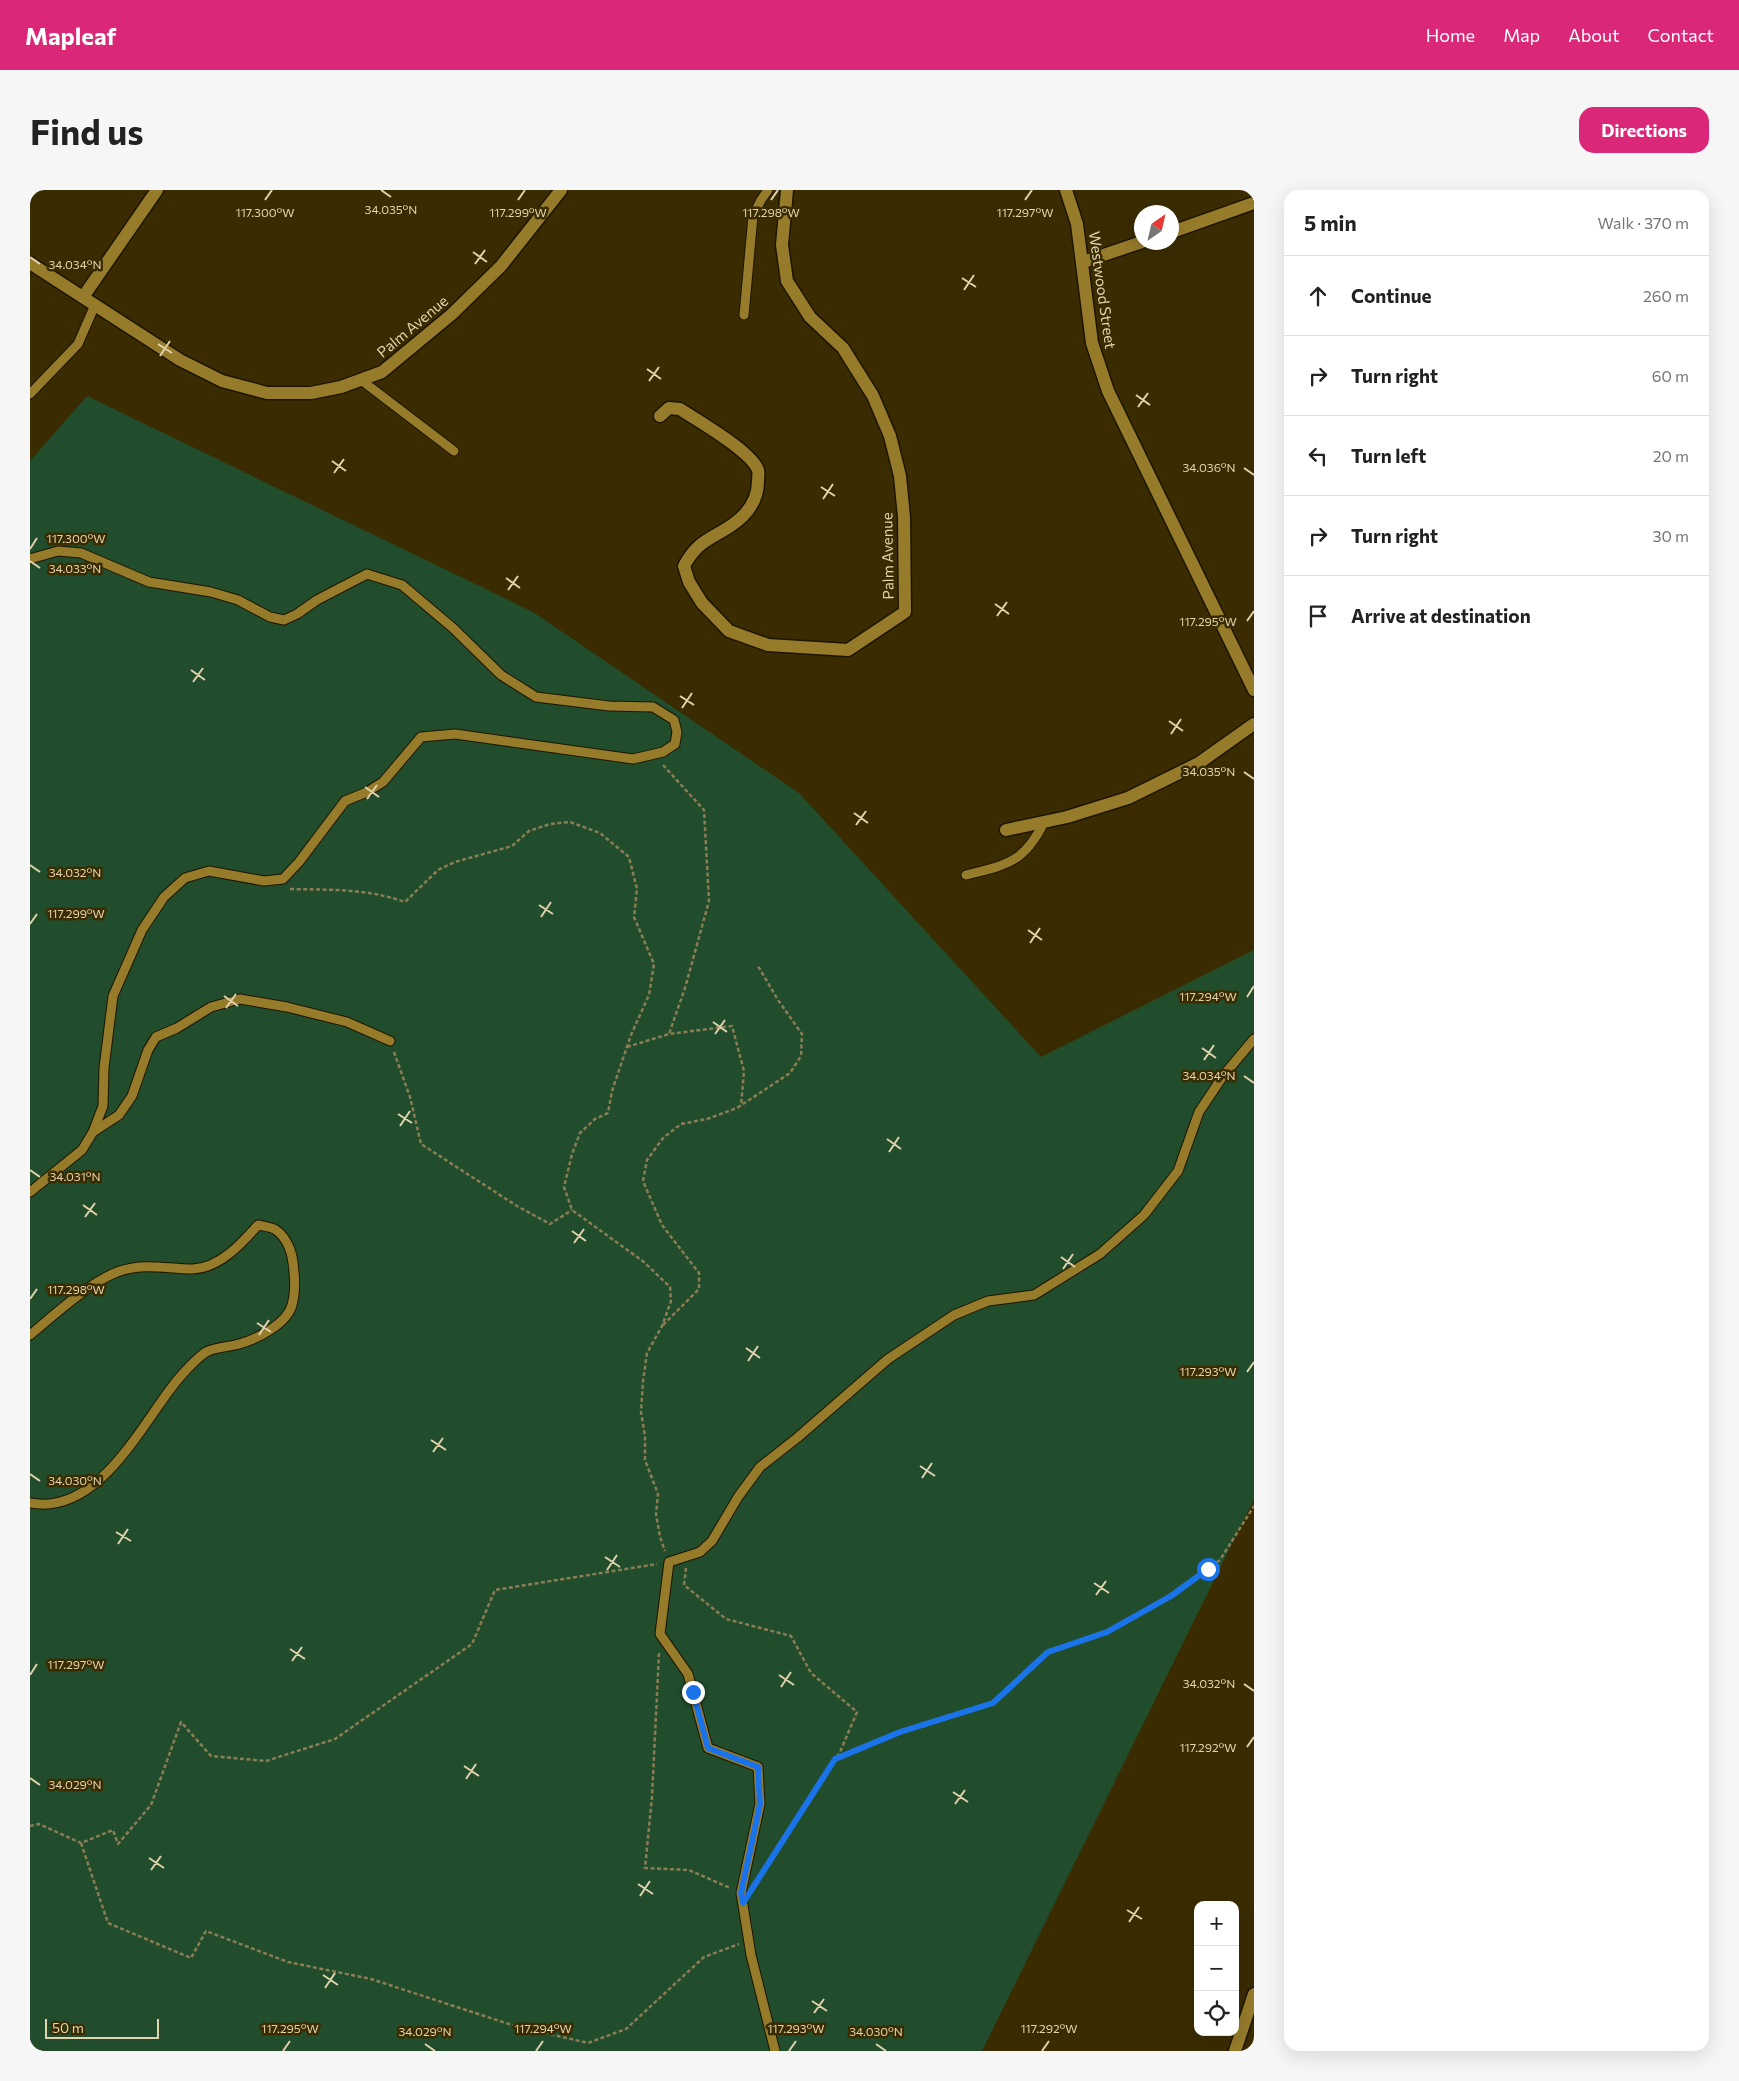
<!DOCTYPE html>
<meta charset="utf-8">
<style>
body{margin:0;font-family:Commissioner,sans-serif;background:#f6f6f6;color:#222}
.controls{position:absolute;right:15px;bottom:15px;display:grid;overflow:hidden;border-radius:10px;box-shadow:0 5px 20px #0002}
.controls button{width:45px;height:45px;display:grid;place-items:center;padding:0;border:0;border-bottom:1px solid #e0e0e0;background:#fff;color:#222;font:25px sans-serif}
.compass{position:absolute;left:1104px;top:15px;width:45px;height:45px;border-radius:50%;background:#fff;box-shadow:0 5px 20px #0002;rotate:34deg}
.scale{position:absolute;left:15px;bottom:12px;width:114px;box-sizing:border-box;padding-left:5px;border:2px solid #e0d2ad;border-top:0;font-size:14px;line-height:18px;white-space:nowrap;color:#e0d2ad;-webkit-text-stroke:4px #3a2c00;paint-order:stroke}
.stop{position:absolute;width:15px;height:15px;margin:-11px;border:4px solid #1a73e8;border-radius:50%;background:#fff}
.stop.end{background:#1a73e8;border-color:#fff;box-shadow:0 1px 5px #0008}
.list{margin:0;padding:0;list-style:none}
h2{display:flex;justify-content:space-between;align-items:center;height:65px;margin:0;padding:0 20px;font-size:21px}
h2 small{font-size:16px;font-weight:400;color:#767676}
.list li{display:grid;grid-template-columns:32px 1fr auto;gap:15px;align-items:center;box-sizing:border-box;height:80px;padding:0 20px;border-top:1px solid #e0e0e0}
.list b{display:block;font-size:19px;white-space:nowrap}
.list em{font-size:16px;font-style:normal;color:#767676}
.icon{flex:none;width:28px;height:28px;fill:none;stroke:currentColor;stroke-width:2;stroke-linecap:round;stroke-linejoin:round}
.map{position:relative;flex:none;width:1224px;height:1861px;overflow:hidden;border-radius:15px}
header{display:flex;align-items:center;gap:30px;box-sizing:border-box;height:70px;padding:0 25px;background:#db2777;color:#fff}
header strong{font-size:24px}
nav{display:flex;gap:28px;margin-inline-start:auto;font-size:18px}
.intro{display:flex;align-items:center;justify-content:space-between;box-sizing:border-box;height:120px;padding:0 30px}
h1{margin:0;font-size:35px}
.button{padding:12px 22px;border-radius:15px;background:#db2777;color:#fff;font-size:18px;font-weight:700}
main{display:flex;gap:30px;padding:0 30px}
aside{flex:1;background:#fff;border-radius:15px;box-shadow:0 5px 20px #0002}
.map>svg:first-child{display:block}
</style>
<header>
<strong>Mapleaf</strong>
<nav><a>Home</a><a>Map</a><a>About</a><a>Contact</a></nav>
</header>
<div class="intro"><h1>Find us</h1><a class="button">Directions</a></div>
<main>
<div class="map">
<svg width="1224" height="1861" viewBox="0 0 1224 1861">
<rect width="100%" height="100%" fill="#3a2c00"/>
<polygon fill="#214d2c" points="57,206 503,422 769,603 1011,867 1224,760 1224,1309 952,1861 0,1861 0,271"/>
<g fill="none" stroke-linecap="round" stroke-linejoin="round">
<defs>
<g id="service">
<polyline points="714,125 723,26 731,10 738,0"/>
<polyline points="331,190 424,261"/>
<polyline points="0,204 48,154 65,115"/>
<polyline points="0,369 28,361 51,363 119,392 181,402 208,410 240,427 254,430 267,424 287,410 337,384 372,395 423,438 471,485 506,507 579,516 623,517 644,530 647,542 645,554 633,562 603,569 425,544 391,547 353,592 337,602 315,611 269,672 253,689 234,691 179,681 155,688 134,707 112,740 83,806 74,878 73,916 63,942 52,960 0,1002"/>
<path d="M936,685C977,675 995,672 1014,632"/>
<polyline points="63,942 89,925 102,906 118,860 126,847 147,838 181,817 210,809 257,817 317,832 360,851"/>
<path d="M0,1145C24,1125 59,1093 87,1082C115,1072 136,1079 163,1079C190,1078 212,1053 228,1035C233,1036 242,1037 246,1040C257,1048 262,1062 263,1073C265,1087 266,1101 262,1115C257,1134 227,1149 209,1154C199,1157 185,1157 176,1162C167,1168 156,1180 149,1188C112,1232 70,1326 0,1313"/>
<polyline points="745,1861 721,1765 711,1703 730,1614 728,1577 678,1558 658,1484 630,1444 639,1372 670,1362 682,1351 708,1307 730,1277 767,1248 858,1169 924,1125 958,1111 1004,1105 1070,1064 1114,1025 1148,981 1169,922 1193,886 1224,849"/>
</g>
<g id="minor">
<polyline points="1036,0 1047,34 1062,153 1078,201 1224,500"/>
<polyline points="1142,42 1224,13"/>
<polyline points="1053,72 1112,52"/>
<polyline points="0,73 150,170 192,191 237,203 281,203 311,197 352,182 422,124 471,76 531,0"/>
<polyline points="53,107 127,0"/>
<path d="M630,226L639,218L650,219C668,231 721,261 728,280C729,283 728,288 728,291C728,310 718,324 702,335C680,350 668,350 654,376L659,392L672,413L699,441L738,455L818,460L875,422L874,327L870,286L860,246L843,206L813,158L780,127L757,91L752,55L757,0"/>
<polyline points="976,640 1037,627 1098,608 1169,573 1224,534"/>
<polyline points="1205,1861 1224,1804"/>
</g>
</defs>
<use href="#service" stroke="#1d1500" stroke-width="11"/>
<use href="#minor" stroke="#1d1500" stroke-width="15"/>
<g stroke="#8b7d54" stroke-width="2.5" stroke-dasharray="4 2.5" stroke-linecap="butt">
<polyline points="633,575 674,620 679,711 655,798 639,844"/>
<path d="M260,699C301,700 335,698 375,712L408,680L425,672L482,656L499,641L520,634L540,632L570,643L599,667L607,699L604,727L624,774L619,805L601,845L582,901L578,923L565,929L550,943L542,964L534,997L542,1020L614,1072L640,1097L641,1111L632,1136L617,1163L613,1191L611,1222L615,1246V1270L628,1304L626,1324L630,1347L635,1361"/>
<polyline points="597,857 639,844 702,836 714,881 711,916"/>
<polyline points="364,862 380,907 391,954 487,1016 520,1034 542,1020"/>
<polyline points="633,1135 669,1099 669,1083 632,1035 613,991 617,970 633,948 651,934 677,929 707,918 760,883 771,866 772,844 748,810 728,776"/>
<polyline points="656,1378 654,1395 696,1429 761,1446 781,1483 827,1522 810,1562 726,1692"/>
<polyline points="629,1463 622,1607 615,1678 659,1680 700,1698"/>
<polyline points="805,1569 870,1542 963,1513 1018,1462 1077,1443 1141,1406 1190,1370 1224,1316"/>
<polyline points="0,1636 9,1634 51,1653 83,1640 88,1654 121,1615 151,1532 181,1566 236,1571 305,1549 442,1454 465,1400 627,1374"/>
<polyline points="51,1653 78,1733 161,1768 176,1741 258,1772 341,1789 485,1836 558,1853 596,1839 674,1767 709,1754"/>
</g>
<use href="#service" stroke="#967b2b" stroke-width="9"/>
<use href="#minor" stroke="#967b2b" stroke-width="12"/>
</g>
<g fill="none" stroke-linecap="round" stroke-linejoin="round">
<polyline stroke="#1a73e8" stroke-width="6" points="663,1502 678,1558 728,1577 730,1614 711,1703 713,1713 805,1569 870,1542 963,1513 1018,1462 1077,1442 1141,1406 1178,1379"/>
</g>
<path fill="none" stroke="#e0d2ad" stroke-width="2" d="M351,0L361,7M235,10L242,0M488,10L495,0M741,10L748,0M995,10L1002,0M443,62L457,72M0,67L10,74M445,74L455,60M932,88L946,97M934,100L944,85M128,154L142,163M130,166L140,151M617,179L631,189M619,191L629,177M1106,205L1120,215M1108,217L1118,203M302,271L316,281M1214,278L1224,285M304,283L314,269M791,297L805,306M793,309L803,294M0,359L7,348M0,371L10,378M476,388L490,398M478,400L488,386M965,414L979,424M967,426L977,412M1217,431L1224,421M161,480L175,490M163,492L173,478M650,506L664,515M652,518L662,503M1139,531L1153,541M1141,544L1151,529M1214,582L1224,589M335,597L349,607M337,609L347,595M824,623L838,633M826,635L836,621M0,675L10,682M509,715L523,724M511,727L521,712M0,734L7,724M998,740L1012,750M1000,753L1010,738M194,806L208,816M1217,807L1224,796M196,818L206,804M683,832L697,842M685,844L695,830M1172,858L1186,868M1174,870L1184,855M1214,886L1224,893M368,924L382,933M370,936L380,921M857,949L871,959M859,962L869,947M0,980L10,987M53,1015L67,1025M55,1027L65,1013M542,1041L556,1051M544,1053L554,1039M1031,1067L1045,1077M1033,1079L1043,1064M0,1109L7,1099M227,1133L241,1142M229,1145L239,1130M716,1158L730,1168M718,1171L728,1156M1217,1182L1224,1172M401,1250L416,1260M403,1262L413,1248M890,1276L905,1286M0,1284L10,1291M892,1288L902,1273M86,1342L101,1351M88,1354L98,1339M575,1367L590,1377M577,1380L587,1365M1064,1393L1079,1403M1066,1405L1076,1391M260,1459L275,1469M262,1471L272,1457M0,1485L7,1474M749,1485L764,1495M1214,1494L1224,1501M751,1497L761,1482M1217,1557L1224,1547M434,1576L449,1586M0,1588L10,1595M436,1589L446,1574M923,1602L938,1612M925,1614L935,1600M119,1668L134,1678M121,1680L131,1666M608,1694L623,1704M610,1706L620,1691M1097,1720L1112,1729M1099,1732L1109,1717M293,1785L308,1795M295,1798L305,1783M782,1811L797,1821M784,1823L794,1809M395,1854L405,1861M846,1854L856,1861M253,1861L260,1851M506,1861L513,1851M759,1861L766,1851M1012,1861L1019,1851"/>
<g text-anchor="middle" dominant-baseline="central" stroke-width="5" stroke-linejoin="round" paint-order="stroke">
<g font-size="15" fill="#e0d2ad" stroke="#3a2c00">
<text transform="translate(1073 100) rotate(82)">Westwood Street</text>
<text transform="translate(382 136) rotate(-40)">Palm Avenue</text>
<text transform="translate(857 366) rotate(-91)">Palm Avenue</text>
</g>
</g>
<g font-size="12" text-anchor="middle" fill="#e0d2ad" stroke="#3a2c00" stroke-width="5" stroke-linejoin="round" paint-order="stroke">
<text x="361" y="24">34.035°N</text>
<text x="235" y="27">117.300°W</text>
<text x="488" y="27">117.299°W</text>
<text x="741" y="27">117.298°W</text>
<text x="995" y="27">117.297°W</text>
<text x="45" y="79">34.034°N</text>
<text x="1179" y="282">34.036°N</text>
<text x="46" y="353">117.300°W</text>
<text x="45" y="383">34.033°N</text>
<text x="1178" y="436">117.295°W</text>
<text x="1179" y="586">34.035°N</text>
<text x="45" y="687">34.032°N</text>
<text x="46" y="728">117.299°W</text>
<text x="1178" y="811">117.294°W</text>
<text x="1179" y="890">34.034°N</text>
<text x="45" y="991">34.031°N</text>
<text x="46" y="1104">117.298°W</text>
<text x="1178" y="1186">117.293°W</text>
<text x="45" y="1295">34.030°N</text>
<text x="46" y="1479">117.297°W</text>
<text x="1179" y="1498">34.032°N</text>
<text x="1178" y="1562">117.292°W</text>
<text x="45" y="1599">34.029°N</text>
<text x="260" y="1843">117.295°W</text>
<text x="513" y="1843">117.294°W</text>
<text x="766" y="1843">117.293°W</text>
<text x="1019" y="1843">117.292°W</text>
<text x="395" y="1846">34.029°N</text>
<text x="846" y="1846">34.030°N</text>
</g>
</svg>
<div class="controls">
<button>+</button>
<button>−</button>
<button><svg class="icon" aria-label="locate" viewBox="0 0 24 24"><circle cx="12" cy="12" r="6"/><path d="M12 2v4M12 18v4M2 12h4M18 12h4"/></svg></button>
</div>
<svg class="compass" viewBox="-18 -18 36 36"><path d="M0-13l5 13h-10z" fill="#e53935"/><path d="M0 13l5-13h-10z" fill="#767676"/></svg>
<div class="scale">50 m</div>
<div class="stop" style="left:1178px;top:1379px"></div>
<div class="stop end" style="left:663px;top:1502px"></div>
</div>
<aside>
<h2>5 min<small>Walk · 370 m</small></h2>
<ul class="list">
<li><svg class="icon" aria-label="ahead" viewBox="0 0 24 24"><path d="M12 20V5M6 11l6-6 6 6"/></svg><div><b>Continue</b></div><em>260 m</em></li>
<li><svg class="icon" aria-label="right" viewBox="0 0 24 24"><path d="M7 20v-9h11M14 6l5 5-5 5"/></svg><div><b>Turn right</b></div><em>60 m</em></li>
<li><svg class="icon" aria-label="left" viewBox="0 0 24 24"><path d="M17 20v-9H6M10 6l-5 5 5 5"/></svg><div><b>Turn left</b></div><em>20 m</em></li>
<li><svg class="icon" aria-label="right" viewBox="0 0 24 24"><path d="M7 20v-9h11M14 6l5 5-5 5"/></svg><div><b>Turn right</b></div><em>30 m</em></li>
<li><svg class="icon" aria-label="arrive" viewBox="0 0 24 24"><path d="M6 21V4h12l-3 4 3 4H6"/></svg><div><b>Arrive at destination</b></div></li>
</ul>
</aside>
</main>
